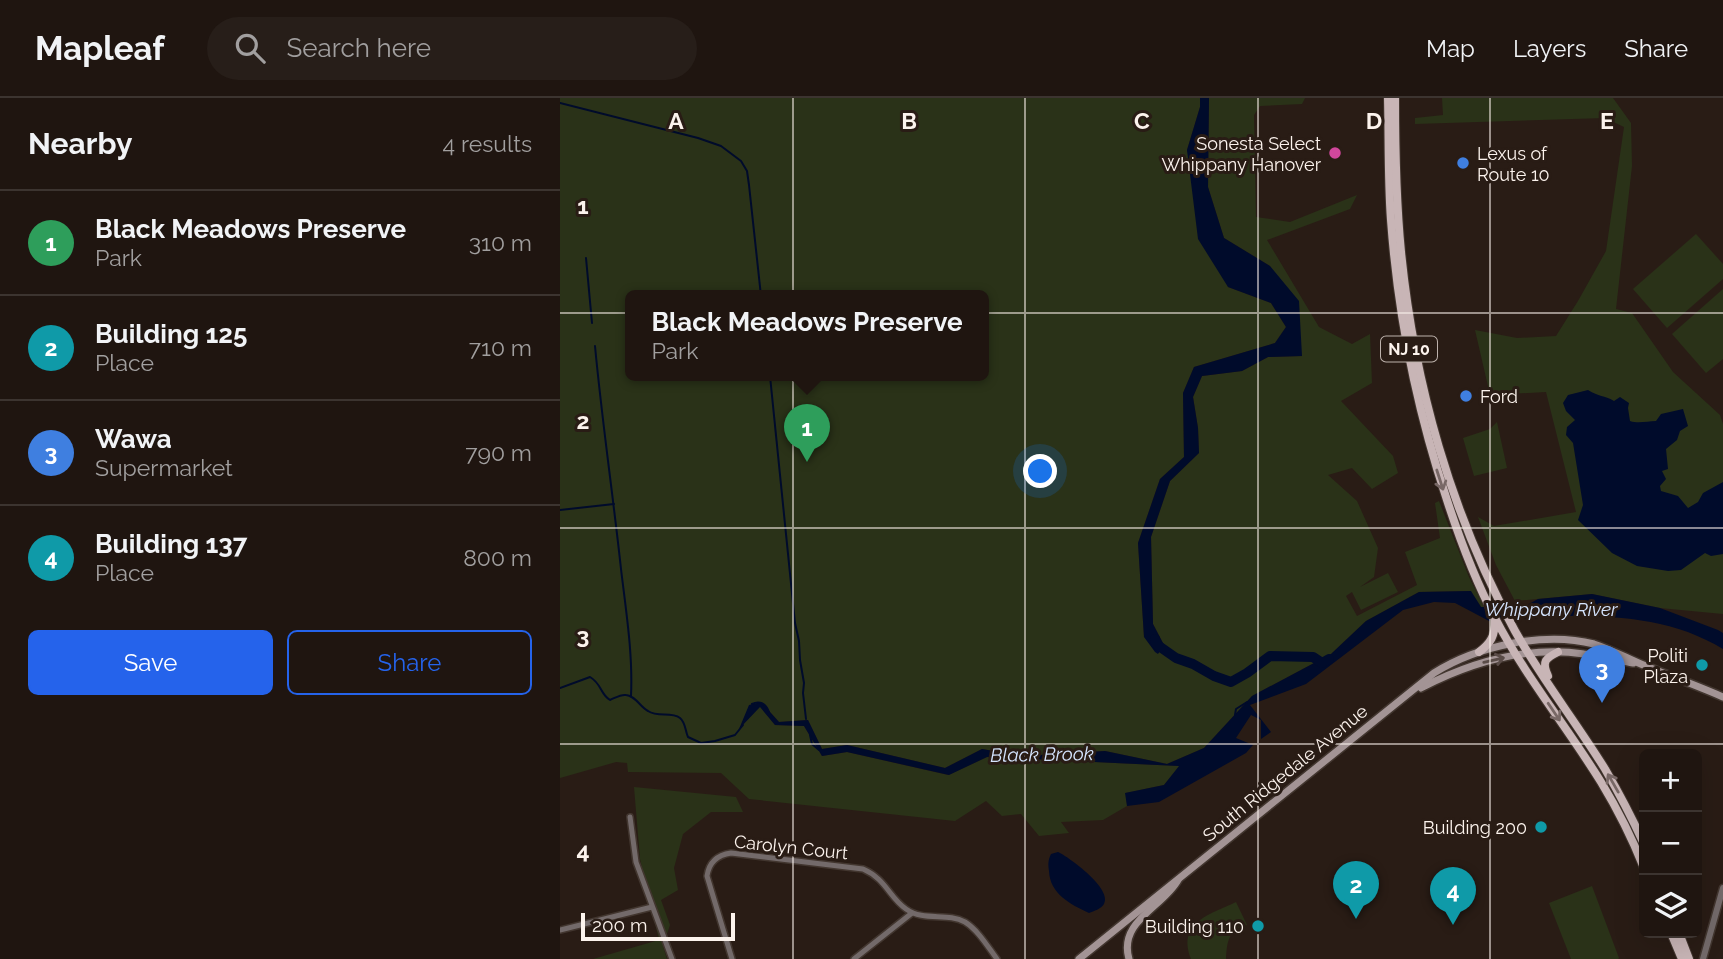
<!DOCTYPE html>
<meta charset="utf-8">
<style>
body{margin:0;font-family:Raleway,sans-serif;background:#271e19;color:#f1f3f6}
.controls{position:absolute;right:21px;bottom:21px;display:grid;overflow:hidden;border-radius:10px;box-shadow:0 7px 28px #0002}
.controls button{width:63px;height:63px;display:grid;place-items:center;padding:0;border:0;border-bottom:2px solid #3c3430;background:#1f1510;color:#f1f3f6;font:35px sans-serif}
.scale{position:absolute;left:21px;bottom:18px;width:154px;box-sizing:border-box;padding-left:7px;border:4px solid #fcf3ed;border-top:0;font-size:19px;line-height:24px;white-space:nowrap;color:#fcf3ed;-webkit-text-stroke:5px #291c15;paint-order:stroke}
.you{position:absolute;left:481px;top:374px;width:24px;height:24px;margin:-18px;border:5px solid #fff;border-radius:50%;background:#1a73e8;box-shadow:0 0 0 10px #1a73e833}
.badge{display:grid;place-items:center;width:46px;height:46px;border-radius:50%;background:#2563eb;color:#fff;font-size:23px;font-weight:700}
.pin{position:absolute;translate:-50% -58px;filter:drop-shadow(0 2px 4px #0008)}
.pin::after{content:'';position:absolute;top:37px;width:24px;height:21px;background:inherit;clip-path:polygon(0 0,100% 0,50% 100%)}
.popup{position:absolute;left:65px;top:192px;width:364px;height:91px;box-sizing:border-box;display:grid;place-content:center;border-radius:10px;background:#1f1510;filter:drop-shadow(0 2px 5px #0005);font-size:23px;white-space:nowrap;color:#a19f9f}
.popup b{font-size:26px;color:#f1f3f6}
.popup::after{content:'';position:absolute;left:50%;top:100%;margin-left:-14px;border:14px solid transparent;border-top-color:#1f1510}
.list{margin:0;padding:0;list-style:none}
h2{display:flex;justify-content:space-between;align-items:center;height:91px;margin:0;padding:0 28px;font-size:30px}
h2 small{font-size:23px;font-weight:400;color:#a19f9f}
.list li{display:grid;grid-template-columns:46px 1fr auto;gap:21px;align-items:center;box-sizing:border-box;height:105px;padding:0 28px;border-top:2px solid #3c3430}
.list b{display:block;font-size:26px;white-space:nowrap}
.list p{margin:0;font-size:23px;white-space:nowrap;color:#a19f9f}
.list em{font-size:23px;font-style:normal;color:#a19f9f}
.actions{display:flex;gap:14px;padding:21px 28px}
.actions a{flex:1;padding:16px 0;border:2px solid #2563eb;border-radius:10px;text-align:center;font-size:24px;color:#2563eb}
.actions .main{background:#2563eb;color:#fff}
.icon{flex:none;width:38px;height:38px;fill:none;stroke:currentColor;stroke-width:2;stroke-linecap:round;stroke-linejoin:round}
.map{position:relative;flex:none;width:1163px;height:861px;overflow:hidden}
header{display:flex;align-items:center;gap:42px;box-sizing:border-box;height:98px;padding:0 35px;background:#1f1510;border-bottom:2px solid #3c3430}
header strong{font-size:33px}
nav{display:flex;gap:38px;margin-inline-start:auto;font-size:24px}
.search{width:490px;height:63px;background:#271e19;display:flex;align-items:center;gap:18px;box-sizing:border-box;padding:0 24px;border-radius:38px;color:#a19f9f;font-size:26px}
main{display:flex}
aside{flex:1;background:#1f1510}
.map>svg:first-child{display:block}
</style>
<header>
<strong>Mapleaf</strong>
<div class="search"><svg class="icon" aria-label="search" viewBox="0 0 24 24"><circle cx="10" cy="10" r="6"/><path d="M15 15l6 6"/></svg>Search here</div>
<nav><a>Map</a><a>Layers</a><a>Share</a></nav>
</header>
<main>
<aside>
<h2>Nearby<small>4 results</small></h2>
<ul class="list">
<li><span class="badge" style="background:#2e9e5b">1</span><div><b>Black Meadows Preserve</b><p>Park</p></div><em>310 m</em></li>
<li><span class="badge" style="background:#0f9aa8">2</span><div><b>Building 125</b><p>Place</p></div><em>710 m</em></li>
<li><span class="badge" style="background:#3f7fe0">3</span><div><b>Wawa</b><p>Supermarket</p></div><em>790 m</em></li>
<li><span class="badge" style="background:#0f9aa8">4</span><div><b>Building 137</b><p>Place</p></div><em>800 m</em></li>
</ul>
<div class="actions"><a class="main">Save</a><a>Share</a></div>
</aside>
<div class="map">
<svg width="1163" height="861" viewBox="0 0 1163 861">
<rect width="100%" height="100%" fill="#291c15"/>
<g fill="#2a3218" fill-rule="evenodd">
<path d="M0,0H640V9L627,52L668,189L711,205L726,229L715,245L634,269L623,295L624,359L600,381L578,445L584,539L604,547L593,526L591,439L610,383L639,355L638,330L633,299L642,278L682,273L708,259L742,258L710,168L664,140L648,89L649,0H745L742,6L700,8L694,17L696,119L730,124L797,97L790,111L707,142L759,229L792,246L810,236L812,285L781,303L833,358L838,375L812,391L792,370L768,377L797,403L818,450L814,479L800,489L828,475L838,494L801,512L792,494L786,498L797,518L857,487L845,454L880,440L875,405L879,403L909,479L924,509L922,510L910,493L859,494L806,523L771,556L692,598L644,650L607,666L545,653L463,658L422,651L385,670L287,647L262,651L248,622L219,624L201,604L181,628L200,608L215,627L244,628L262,658L287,654L388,677L427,659L620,668L604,687L566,695L567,708L543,722L501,724L509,735L479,738L461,716L442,718L426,703L395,723L189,701L161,675L68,674L67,665L56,664L0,680ZM70,198H424V278H70Z"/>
<polygon points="882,0 1053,0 1071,25 1072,68 1056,211 1072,215 1113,274 1160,317 1163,326 1163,516 1100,510 1032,496 955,503 936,467 918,419 934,428 1016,414 986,294 930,297 915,232 957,240 996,238 1018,203 1046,153 1064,29 1045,20 855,26 855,20 883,17"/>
<polygon points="1136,136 1163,166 1163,181 1107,230 1073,191"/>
<polygon points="1163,191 1163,261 1146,275 1112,236"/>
<polygon points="937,324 947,370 914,378 903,340 930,331"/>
<polygon points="74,689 176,699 183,714 151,714 123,736 114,770 118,792 101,802 110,827 103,848 107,861 33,861 99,842 80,761"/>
<polygon points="1032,788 1059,860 1058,861 1011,861 989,805"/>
<path d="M676,804L687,827C668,832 667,844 666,861H631C617,824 649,817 676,804Z"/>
</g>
<g fill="#000b2b">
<polygon points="640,0 649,0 648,89 664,140 710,168 739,203 742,258 708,259 682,273 642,278 633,299 638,330 639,355 610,383 591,439 593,526 604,547 598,556 595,554 584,539 578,445 600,381 624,359 623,295 634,269 715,245 726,229 711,205 668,189 638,141 627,52 640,9"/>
<path d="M1028,292C1039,299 1044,297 1054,303L1060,299L1069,305L1068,310L1070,323C1079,326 1087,323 1096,323L1101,316L1123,311L1128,328L1120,333L1117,342L1106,351L1108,371L1102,373L1106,381L1100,388L1101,393L1118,398L1128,410L1138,404L1143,395L1163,384V456L1151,458L1145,455L1121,472L1108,473L1077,468L1052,455L1018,422L1023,407L1013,345L1006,337L1007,329L1015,322L1006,313L1003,305L1008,297Z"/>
<polygon points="911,493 921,509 924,509 931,524 895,505 874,504 843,512 746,586 690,607 711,634 701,641 701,622 691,617 676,640 693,647 686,655 599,704 567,708 565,695 604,687 619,668 427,659 389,677 287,654 262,658 244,628 215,627 200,609 179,631 189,607 201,604 219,624 248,622 262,651 287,647 385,670 422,651 463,658 545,653 607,666 644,650 692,598 771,556 806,523 859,494"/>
<path d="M1032,496L1100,510L1158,532L1163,535V551C1103,514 1030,517 963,519L960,511L978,501Z"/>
<path d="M498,754C509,759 553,791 544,806C541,811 534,813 529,815C510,806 490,796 489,773C488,766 488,762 491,756Z"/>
</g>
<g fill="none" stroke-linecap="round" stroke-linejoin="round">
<g stroke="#000b2b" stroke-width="2">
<polyline points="0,5 138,40 161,48 181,63 187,73 189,87 201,198"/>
<polyline points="26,160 32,225"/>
<path d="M35,248C42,323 53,397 61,471C66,513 73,556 71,598"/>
<polyline points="210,278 235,525 239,543 240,562 244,585 243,595 246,621"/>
<polyline points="0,412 54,406"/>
<path d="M0,590L30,579C42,586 40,596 50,602C55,600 61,596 66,597C76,598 80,609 88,613C98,620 111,613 120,620C126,625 125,633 128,639L141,645L155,643L175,637L183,627"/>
<path d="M192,606C200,602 206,606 209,614"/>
<polyline points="675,617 676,611 687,604"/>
<polyline points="250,637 252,646 259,652"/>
</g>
<g stroke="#000b2b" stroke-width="10">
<polyline points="927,514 974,516"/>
<polyline points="595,541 596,546 616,560 633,566 654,578 671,584 687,575 710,558 753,559 762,565 769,561"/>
</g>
<defs>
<g id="minor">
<polyline points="70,719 76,764 112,861"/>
<polyline points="0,832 92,809"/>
<path d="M172,861L147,778C149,764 157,757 171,755L303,771C326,781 329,799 346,811C364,824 387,814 405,824C418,832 428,849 437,861"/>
<polyline points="294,861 352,815"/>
</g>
<polyline id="tertiary" points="1143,861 1163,790"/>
<g id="secondary">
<path d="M861,590C911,564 968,548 1024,556C1041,558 1057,562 1073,565"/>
<path d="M519,861L874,575C917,548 984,533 1034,546C1053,552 1070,562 1088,569C1113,579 1138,588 1163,599"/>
<path d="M569,861C558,823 603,809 618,782"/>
</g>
<g id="primary">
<path d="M828,0C829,41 828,81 831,122C838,217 857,312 887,402C900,442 915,482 935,520C965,578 1007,629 1041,684C1058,712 1072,740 1084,770"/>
<path d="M835,0C835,51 836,103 841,154C854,285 891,417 955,533C982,581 1016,624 1045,671C1059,695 1072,720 1084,746"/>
<path d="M919,554C931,545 935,538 935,522"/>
<path d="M988,578C981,563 986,560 998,554"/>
<polyline points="1111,835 1122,861"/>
<polyline points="1119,835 1129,861"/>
</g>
</defs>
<use href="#minor" stroke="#42362f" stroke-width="8"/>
<use href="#tertiary" stroke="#42362f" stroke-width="9"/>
<use href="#secondary" stroke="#42362f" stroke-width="10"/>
<use href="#primary" stroke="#42362f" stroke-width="10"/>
<use href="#minor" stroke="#736a6a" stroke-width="5"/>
<use href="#tertiary" stroke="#736a6a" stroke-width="6"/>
<use href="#secondary" stroke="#a39495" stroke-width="7"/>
<use href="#primary" stroke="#c8b5b6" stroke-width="8"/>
</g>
<defs><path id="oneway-shaft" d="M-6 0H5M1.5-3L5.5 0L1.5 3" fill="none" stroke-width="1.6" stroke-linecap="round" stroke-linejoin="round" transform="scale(1.75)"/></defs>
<g stroke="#786866">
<use href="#oneway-shaft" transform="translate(880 382) rotate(72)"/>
<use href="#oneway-shaft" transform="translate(994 614) rotate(56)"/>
<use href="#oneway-shaft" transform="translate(1053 685) rotate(-120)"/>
</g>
<use stroke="#5a4c48" href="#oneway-shaft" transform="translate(934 562) rotate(-13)"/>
<path fill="none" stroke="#fcf3ed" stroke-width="2" stroke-opacity="0.55" d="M233,0V861M465,0V861M698,0V861M930,0V861M0,215H1163M0,430H1163M0,646H1163"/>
<circle fill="#d1479c" stroke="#291c15" stroke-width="2.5" cx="775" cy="55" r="7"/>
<g fill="#3f7fe0" stroke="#291c15" stroke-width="2.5">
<circle cx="903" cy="65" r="7"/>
<circle cx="906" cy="298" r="7"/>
</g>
<g fill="#0f9aa8" stroke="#291c15" stroke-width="2.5">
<circle cx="1142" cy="567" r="7"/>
<circle cx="981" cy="729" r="7"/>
<circle cx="698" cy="828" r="7"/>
</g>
<g text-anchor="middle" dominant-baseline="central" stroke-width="6" stroke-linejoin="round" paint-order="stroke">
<rect fill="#291c15" stroke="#bdb2ac" stroke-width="2" x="821" y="238.5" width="56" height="25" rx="5"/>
<g font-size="16" font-weight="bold" fill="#fcf3ed">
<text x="849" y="251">NJ 10</text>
</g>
<g font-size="18" fill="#fcf3ed" stroke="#291c15" text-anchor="end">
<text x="761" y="45">Sonesta Select<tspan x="761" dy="21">Whippany Hanover</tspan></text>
<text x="917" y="55" text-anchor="start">Lexus of<tspan x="917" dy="21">Route 10</tspan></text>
<text x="920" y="298" text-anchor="start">Ford</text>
<text x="1128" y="557">Politi<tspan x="1128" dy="21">Plaza</tspan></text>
<text x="967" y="729">Building 200</text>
<text x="684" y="828">Building 110</text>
</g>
<g font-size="18" fill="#fcf3ed" stroke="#291c15">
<text transform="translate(725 675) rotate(-39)">South Ridgedale Avenue</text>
<text transform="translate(231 749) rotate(6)">Carolyn Court</text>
</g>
<g font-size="19" font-style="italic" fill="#d5e5ff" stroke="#291c15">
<text x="991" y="511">Whippany River</text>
<text transform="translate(482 656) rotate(-1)">Black Brook</text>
</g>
</g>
<g font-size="23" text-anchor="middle" font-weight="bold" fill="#fcf3ed" stroke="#291c15" stroke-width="6" stroke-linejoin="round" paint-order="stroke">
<text x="116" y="31">A</text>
<text x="349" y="31">B</text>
<text x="582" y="31">C</text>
<text x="814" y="31">D</text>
<text x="1047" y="31">E</text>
<text x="23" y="116">1</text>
<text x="23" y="331">2</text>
<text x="23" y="546">3</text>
<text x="23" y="761">4</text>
</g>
</svg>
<div class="controls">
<button>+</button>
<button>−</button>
<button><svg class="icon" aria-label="layers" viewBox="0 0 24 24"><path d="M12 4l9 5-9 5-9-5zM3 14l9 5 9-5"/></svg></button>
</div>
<div class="scale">200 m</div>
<div class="you"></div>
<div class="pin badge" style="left:247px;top:364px;background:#2e9e5b">1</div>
<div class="popup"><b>Black Meadows Preserve</b>Park</div>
<div class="pin badge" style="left:796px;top:821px;background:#0f9aa8">2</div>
<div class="pin badge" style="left:1042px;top:605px;background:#3f7fe0">3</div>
<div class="pin badge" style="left:893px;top:827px;background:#0f9aa8">4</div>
</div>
</main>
